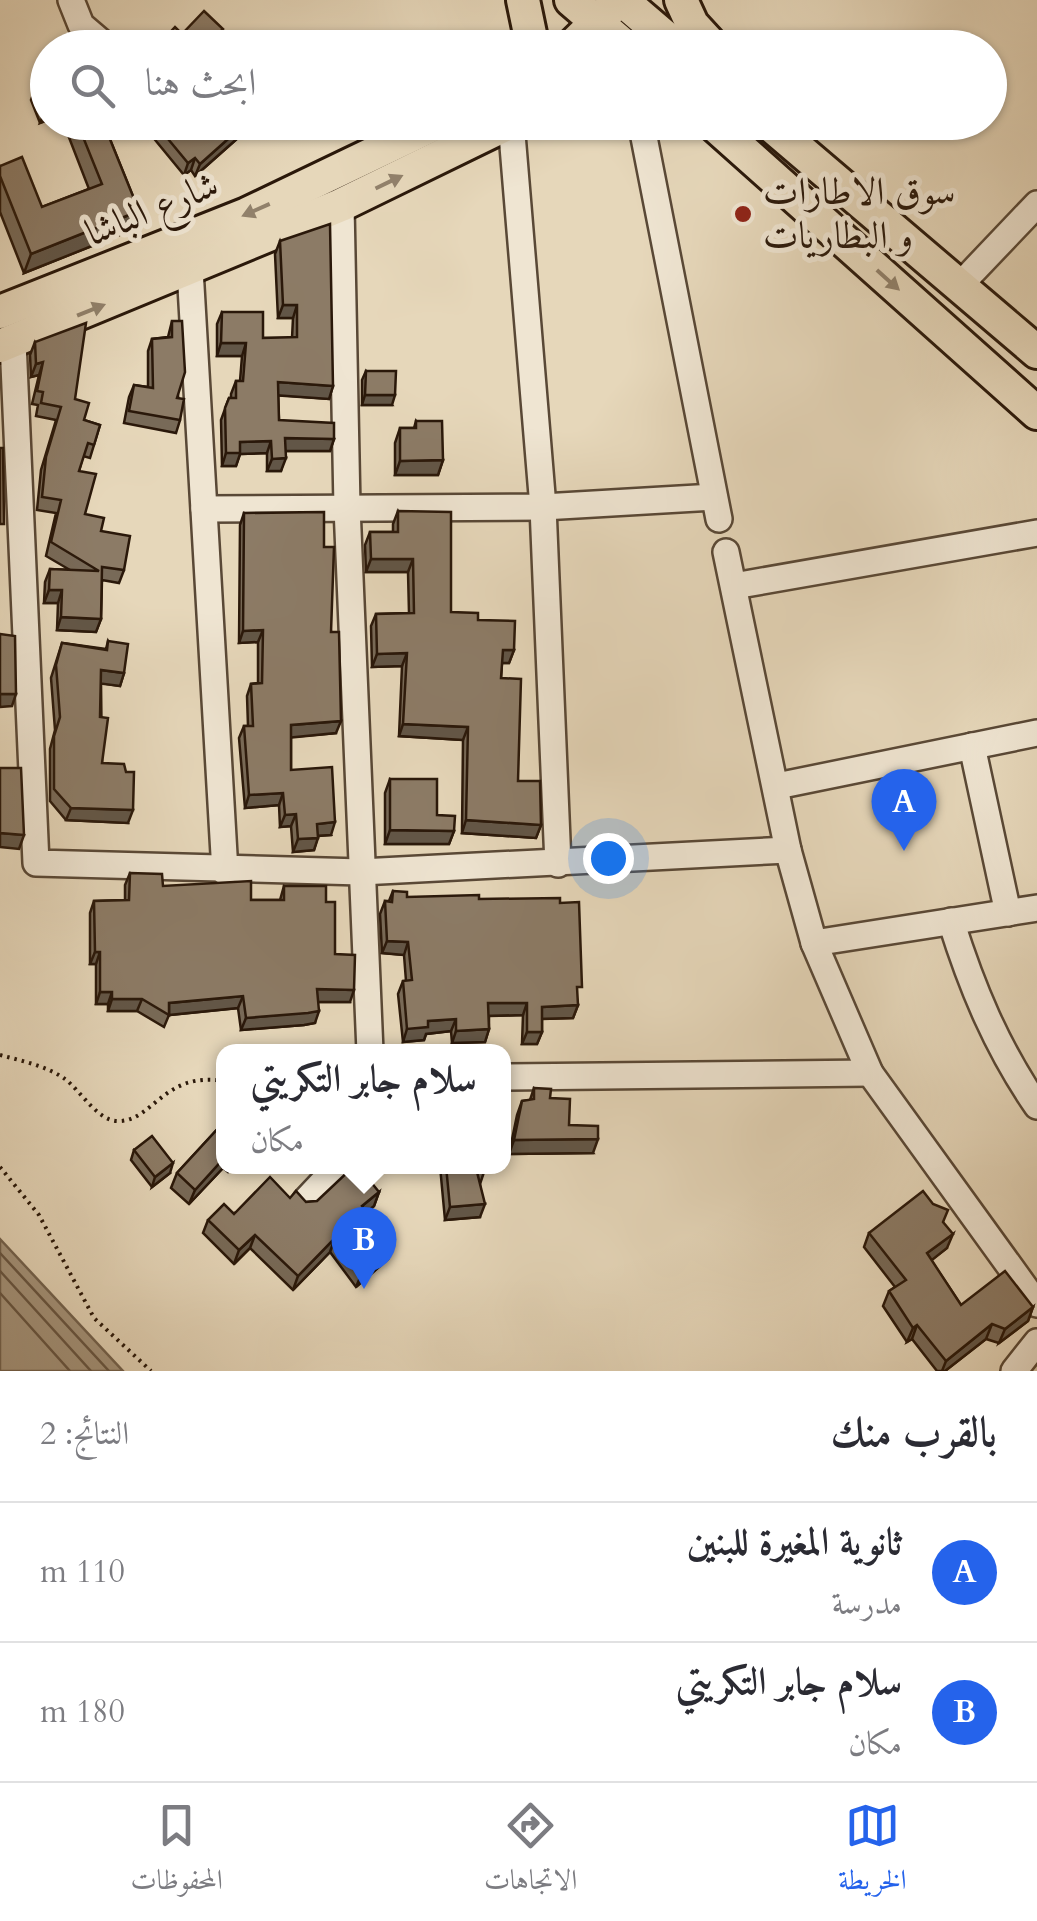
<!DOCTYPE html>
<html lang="ar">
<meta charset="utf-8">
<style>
body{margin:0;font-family:Cardo,Amiri,serif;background:#f2f2f3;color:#2b2b33;direction:rtl}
.you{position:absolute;left:608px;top:858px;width:35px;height:35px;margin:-25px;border:8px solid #fff;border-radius:50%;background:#1a73e8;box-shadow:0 0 0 15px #1a73e833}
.badge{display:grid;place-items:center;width:65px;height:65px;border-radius:50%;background:#2563eb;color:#fff;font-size:32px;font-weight:700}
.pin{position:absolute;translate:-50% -82px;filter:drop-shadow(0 2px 5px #0008)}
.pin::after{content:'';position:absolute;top:52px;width:35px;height:30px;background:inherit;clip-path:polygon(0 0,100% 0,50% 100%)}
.popup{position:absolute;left:216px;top:1044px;width:295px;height:130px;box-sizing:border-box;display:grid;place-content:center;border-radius:20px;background:#fff;filter:drop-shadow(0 2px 8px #0005);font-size:32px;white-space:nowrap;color:#7c7c81}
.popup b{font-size:38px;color:#2b2b33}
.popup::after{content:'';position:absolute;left:50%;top:100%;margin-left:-20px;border:20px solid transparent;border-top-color:#fff}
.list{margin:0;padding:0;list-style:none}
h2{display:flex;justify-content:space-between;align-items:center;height:130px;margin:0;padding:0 40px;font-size:42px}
h2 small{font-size:32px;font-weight:400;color:#7c7c81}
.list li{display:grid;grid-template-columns:65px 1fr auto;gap:30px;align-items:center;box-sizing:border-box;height:140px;padding:0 40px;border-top:2px solid #e1e1e2}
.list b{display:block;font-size:38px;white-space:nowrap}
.list p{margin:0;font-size:32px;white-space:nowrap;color:#7c7c81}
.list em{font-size:32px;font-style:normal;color:#7c7c81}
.icon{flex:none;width:55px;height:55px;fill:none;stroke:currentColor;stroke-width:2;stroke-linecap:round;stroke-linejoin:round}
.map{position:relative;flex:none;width:1037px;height:1371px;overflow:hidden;direction:ltr}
.search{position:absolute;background:#fff;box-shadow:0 2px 8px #0004;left:30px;right:30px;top:30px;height:110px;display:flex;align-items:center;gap:25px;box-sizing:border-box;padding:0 35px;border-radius:55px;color:#7c7c81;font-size:38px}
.sheet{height:410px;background:#fff}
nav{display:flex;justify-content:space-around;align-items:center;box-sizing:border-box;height:140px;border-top:2px solid #e1e1e2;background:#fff;font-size:28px;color:#7c7c81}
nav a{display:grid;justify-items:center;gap:5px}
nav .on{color:#2563eb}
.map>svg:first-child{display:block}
</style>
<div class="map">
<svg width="1037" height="1371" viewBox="0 0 1037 1371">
<rect width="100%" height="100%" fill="#e6d7ba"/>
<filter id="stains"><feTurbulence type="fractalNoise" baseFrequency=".002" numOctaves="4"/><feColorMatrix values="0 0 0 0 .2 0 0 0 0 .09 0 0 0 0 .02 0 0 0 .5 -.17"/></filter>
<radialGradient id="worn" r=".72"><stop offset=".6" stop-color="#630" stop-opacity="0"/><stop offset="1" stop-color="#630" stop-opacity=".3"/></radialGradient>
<polygon fill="#a6967e" stroke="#746450" stroke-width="2.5" points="0,1239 123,1371 0,1371"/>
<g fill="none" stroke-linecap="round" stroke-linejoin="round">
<g stroke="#685744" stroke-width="2.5">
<polyline points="0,1253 109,1371"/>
<polyline points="0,1271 91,1371"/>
<polyline points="0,1293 70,1371"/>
</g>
<defs>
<g id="minor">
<polyline points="71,0 81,25 108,48"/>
<polyline points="511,122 543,507 558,864"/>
<polyline points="641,122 719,519"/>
<polyline points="341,205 347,507 370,1052"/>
<polyline points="190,269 225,872"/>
<polyline points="960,285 1037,204"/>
<polyline points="13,342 36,863 361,872 788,850"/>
<polyline points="204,509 543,507 714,497"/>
<polyline points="726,552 788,850 814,943 870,1073 1037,1304"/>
<polyline points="734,586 1037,533"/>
<polyline points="972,746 1008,913"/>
<polyline points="777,786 1037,733"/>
<path d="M951,921C972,988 997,1048 1037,1106"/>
<polyline points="814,943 1037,908"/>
<polyline points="504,1077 870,1073"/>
<polyline points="306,1200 338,1166"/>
<polyline points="1014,1371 1037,1342"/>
</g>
<g id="major">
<polyline points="523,0 533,48"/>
<polyline points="571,0 627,48"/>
<polyline points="622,0 678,48"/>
<polyline points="681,0 692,24 714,48"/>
<polyline points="570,48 613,6"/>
<polyline points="711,122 1037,413"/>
<polyline points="767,122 1037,352"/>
<polyline points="0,312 247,214 439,122"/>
<polyline points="0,346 341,205 511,122"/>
</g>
</defs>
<use href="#minor" stroke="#594836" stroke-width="30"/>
<use href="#major" stroke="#2a180a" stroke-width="38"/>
<g stroke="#2a180a" stroke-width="4" stroke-dasharray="2.5 5" stroke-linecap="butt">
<path d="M0,1055C22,1061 47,1066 65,1079C82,1092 98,1122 119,1121C153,1121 164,1071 224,1081"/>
<polyline points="0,1167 39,1215 94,1318 151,1371"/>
</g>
<use href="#minor" stroke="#efe5d2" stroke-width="25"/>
<use href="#major" stroke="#e6d7ba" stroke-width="32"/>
</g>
<g fill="#786a58" stroke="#2a180a" stroke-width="2.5">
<polygon points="48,77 48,120 40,123 31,100 38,81"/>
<polygon points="63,122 103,122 139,211 132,230 24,273 0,212 0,166 42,207 89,189"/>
<polygon points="118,122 196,122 203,131 214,122 292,122 276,138 263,126 254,135 248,129 195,176 191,170 184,175 142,124 129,135"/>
<polygon points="280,241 333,386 329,399 278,395 279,420 334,439 330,451 286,451 281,471 267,471 267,453 240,454 236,466 222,466 221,420 229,398 231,398 231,394 236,381 240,381 242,356 217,356 217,324 222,312 263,338 292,338 293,318 278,318 275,254"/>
<polygon points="172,321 180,420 176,433 124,423 129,397 134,385 148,387 148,351 152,339 168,337"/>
<polygon points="35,342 75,399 84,420 100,425 90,458 83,456 79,471 85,514 101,531 124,570 119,583 102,580 101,619 96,632 57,630 58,603 44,603 45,582 50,569 70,570 46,556 56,513 37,510 41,470 56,420 36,416 38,405 32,404 39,375 31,377 30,355"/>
<polygon points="366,371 392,405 362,405 362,380"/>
<polygon points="416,421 443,460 438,475 395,475 395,443 400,428 414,428"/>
<polygon points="398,511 451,612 478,620 514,650 509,663 502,663 501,678 518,781 541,825 536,838 462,833 463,740 399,736 402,666 372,667 371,626 376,614 409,613 408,572 366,572 365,545 370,532 393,532 393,524"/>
<polygon points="244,513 324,547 331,632 336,733 291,737 291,770 331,835 318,836 314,850 293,852 291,826 280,827 279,805 245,808 239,738 244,726 248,726 247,696 251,684 258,683 258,642 239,643 240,525"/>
<polygon points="108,641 124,673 120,686 101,683 102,763 128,823 66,820 50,801 50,749 55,730 51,678 62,643 106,649"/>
<polygon points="390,779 454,831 449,844 385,844 385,793"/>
<polygon points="130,873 163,886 251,900 280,900 284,886 326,902 335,954 350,1002 318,1002 315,1023 304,1025 241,1030 238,1008 169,1015 164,1027 137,1011 108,1011 108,1004 96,1004 96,964 90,964 90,913 94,901 125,900 125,885"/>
<polygon points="393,891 407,897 479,899 577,999 578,1005 573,1018 542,1019 542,1032 537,1044 522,1044 523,1015 489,1016 489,1029 485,1042 452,1043 451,1031 426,1034 424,1040 403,1042 398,994 403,981 406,981 404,955 382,953 380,914 385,901 389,901"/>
<polygon points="534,1088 550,1098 569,1125 593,1153 509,1154 517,1115 522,1101 530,1100"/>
<polygon points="224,1122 224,1166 233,1166 228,1172 223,1168 189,1204 171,1188 177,1173"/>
<polygon points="134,1150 170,1173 152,1187 131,1160"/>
<polygon points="440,1166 484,1166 484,1172 480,1184 480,1217 445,1220"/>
<polygon points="379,1192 374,1206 367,1212 388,1259 356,1287 330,1252 293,1290 250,1248 234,1264 203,1233 208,1220 290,1198 306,1202 317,1201"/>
<polygon points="943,1222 947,1248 931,1260 961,1305 1033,1307 1028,1321 999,1343 986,1339 945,1371 937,1371 912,1339 907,1342 883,1306 889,1291 895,1287 864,1247 869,1233"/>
</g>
<g fill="#625647" stroke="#2a180a" stroke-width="2.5">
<polygon points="223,29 217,43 213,48 204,48"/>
<polygon points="48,104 48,120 40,123"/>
<polygon points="135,122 143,122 129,135 133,124"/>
<polygon points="247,122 251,122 248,129 195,176 200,164"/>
<polygon points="259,122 264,122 254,135 258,123"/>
<polygon points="285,122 292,122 276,138 281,127"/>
<polygon points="195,158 191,170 184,175 188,163"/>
<polygon points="139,211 132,230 24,273 31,254"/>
<polygon points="283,305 297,305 293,318 278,318"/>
<polygon points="221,343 246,343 242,356 217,356"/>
<polygon points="43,362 39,375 31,377 36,364"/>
<polygon points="278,382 333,386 329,399 273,395"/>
<polygon points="365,395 395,395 392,405 362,405"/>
<polygon points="285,438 334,439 330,451 281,451"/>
<polygon points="271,441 267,453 240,454 236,466 222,466 226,453 240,442"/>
<polygon points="286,458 281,471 267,471 272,459"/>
<polygon points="443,460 438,475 395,475 400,461"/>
<polygon points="371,559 413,559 408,572 366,572"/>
<polygon points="49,590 62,590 58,603 44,603"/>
<polygon points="61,617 101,619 96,632 57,630"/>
<polygon points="263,630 258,642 239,643 243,631"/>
<polygon points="503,650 514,650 509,663 498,663"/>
<polygon points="407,653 402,666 372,667 377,654"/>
<polygon points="101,670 124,673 120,686 96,683"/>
<polygon points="0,694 16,694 12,706 0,707"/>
<polygon points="341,721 336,733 286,738 291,725"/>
<polygon points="403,724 468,727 463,740 399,736"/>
<polygon points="283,793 279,805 245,808 249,795"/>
<polygon points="71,808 133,810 128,823 66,820"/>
<polygon points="296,814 291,826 280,827 285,815"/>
<polygon points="466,820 541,825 536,838 462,833"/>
<polygon points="335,822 331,835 313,836 317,824"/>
<polygon points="390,830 454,831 449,844 385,844"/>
<polygon points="0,833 24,835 19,849 0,847"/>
<polygon points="318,838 314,850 293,852 298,839"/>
<polygon points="387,941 408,942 404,955 382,953"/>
<polygon points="95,952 100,952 96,964 90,964"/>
<polygon points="317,989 354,990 350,1002 313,1002"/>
<polygon points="100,992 112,992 108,1004 96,1004"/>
<polygon points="243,996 238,1008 169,1015 169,1003"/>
<polygon points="112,999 142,999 137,1011 108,1011"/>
<polygon points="488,1003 527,1003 523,1015 484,1016"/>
<polygon points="578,1005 573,1018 537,1019 542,1007"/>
<polygon points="319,1011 315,1023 304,1025 241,1030 246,1018"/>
<polygon points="456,1019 451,1031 426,1034 424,1040 403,1042 407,1029 428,1021"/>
<polygon points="489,1029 485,1042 452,1043 456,1031"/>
<polygon points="527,1032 542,1032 537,1044 522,1044"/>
<polygon points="598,1139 593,1153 509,1154 514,1140"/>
<polygon points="224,1158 223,1168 189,1204 195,1190"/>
<polygon points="173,1163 170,1173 152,1187 155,1177"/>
<polygon points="379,1192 374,1206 357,1220 362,1206"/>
<polygon points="485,1204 480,1217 445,1220 450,1207"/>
<polygon points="953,1234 947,1248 922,1268 927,1253"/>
<polygon points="255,1235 250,1248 234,1264 239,1250"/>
<polygon points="335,1238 330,1252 293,1290 298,1276"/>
<polygon points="392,1245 388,1259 356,1287 362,1273"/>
<polygon points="1033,1307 1028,1321 999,1343 1005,1329"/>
<polygon points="992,1324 986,1339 945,1371 942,1371 946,1361"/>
<polygon points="917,1325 912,1339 907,1342 913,1328"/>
</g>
<g fill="#8c7b66" stroke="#2a180a" stroke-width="2.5">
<polygon points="204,11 223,29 204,48 165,48 160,43 175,27 182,34"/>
<polygon points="48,77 48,104 47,104 38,81"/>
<polygon points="77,122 103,122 139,211 31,254 0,176 0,166 22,157 42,207 102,184"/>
<polygon points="154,122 196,122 203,131 214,122 247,122 200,164 195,158 188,163"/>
<polygon points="330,224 333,386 278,382 279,420 334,423 334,439 285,438 286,458 272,459 271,441 240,442 240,453 226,453 225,408 229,398 236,398 236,381 243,381 246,343 221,343 222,312 263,312 263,338 297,337 297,305 283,305 280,241"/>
<polygon points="172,321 182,321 185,372 177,398 184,399 180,420 129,411 134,385 153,388 152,339 172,337"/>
<polygon points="86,323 75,399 89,403 84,420 100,425 94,445 88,443 79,471 96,474 85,514 104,518 101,531 130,536 124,570 102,567 101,619 61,617 62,590 49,590 50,569 99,571 51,542 61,500 42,497 46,457 61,407 41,403 43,392 37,391 43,362 36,364 35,342"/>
<polygon points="366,371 396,371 395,395 365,395"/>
<polygon points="416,421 442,421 443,460 400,461 400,428 416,428"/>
<polygon points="0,448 3,448 4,524 0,524"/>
<polygon points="398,511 451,512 451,612 478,613 478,620 515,621 514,650 503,650 501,678 521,679 518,781 540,781 541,825 466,820 468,727 403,724 407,653 377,654 376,614 414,613 413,559 371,559 370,532 398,532"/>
<polygon points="324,512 324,547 334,547 331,632 339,632 341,721 291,725 291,770 332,767 335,822 317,824 318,838 298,839 296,814 285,815 283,793 249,795 244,726 253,726 251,684 262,683 263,630 243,631 244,513"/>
<polygon points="0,634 15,636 16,694 0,694"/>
<polygon points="108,641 128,644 124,673 101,670 100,717 108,718 102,763 124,764 126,772 134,772 133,810 71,808 54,789 54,736 60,717 56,665 62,643 107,650"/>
<polygon points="0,768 21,768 24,835 0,833"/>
<polygon points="390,779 437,779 437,815 455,816 454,831 390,830"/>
<polygon points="130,873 162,874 163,886 251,881 251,900 284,900 284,886 326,886 326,902 335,902 335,954 355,955 354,990 317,989 319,1011 308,1013 246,1018 243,996 169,1003 169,1015 142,999 112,999 112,992 100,992 100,952 95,952 94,901 129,900"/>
<polygon points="393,891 407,892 407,897 479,895 479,899 560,898 560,903 579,902 582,987 577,987 578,1005 542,1007 542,1032 527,1032 527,1003 488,1003 489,1029 456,1031 456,1019 428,1021 428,1027 407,1029 403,981 412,980 408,942 387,941 385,901 392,902"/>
<polygon points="534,1088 551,1089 550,1098 570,1099 569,1125 598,1126 598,1139 514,1140 522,1101 534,1099"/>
<polygon points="224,1122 224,1158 195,1190 177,1173"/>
<polygon points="152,1136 173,1163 155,1177 134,1150"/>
<polygon points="354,1166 358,1166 379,1192 362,1206 392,1245 362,1273 335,1238 298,1276 255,1235 239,1250 208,1220 224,1204 234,1214 270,1177 290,1198 296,1191 306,1202 317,1201"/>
<polygon points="446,1166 484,1166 484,1172 477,1172 485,1204 450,1207"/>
<polygon points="923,1191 933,1204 948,1210 943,1222 953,1234 927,1253 961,1305 1005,1271 1033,1307 1005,1329 992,1324 946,1361 917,1325 913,1328 889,1291 906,1280 869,1233"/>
</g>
<defs><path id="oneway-solid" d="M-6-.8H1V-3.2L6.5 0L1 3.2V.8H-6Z" transform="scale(2.5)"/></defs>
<g fill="#91816b">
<use href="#oneway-solid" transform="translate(389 182) rotate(-26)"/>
<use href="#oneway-solid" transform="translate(256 210) rotate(156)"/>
<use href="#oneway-solid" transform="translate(888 280) rotate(42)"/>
<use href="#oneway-solid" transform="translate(91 310) rotate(-22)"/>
</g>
<circle fill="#8f2418" stroke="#efe5d2" stroke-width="4" cx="743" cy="214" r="10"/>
<g text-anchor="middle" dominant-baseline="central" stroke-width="10" stroke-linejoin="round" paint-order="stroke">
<g font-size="38" fill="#2a180a" stroke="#efe5d2" text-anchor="start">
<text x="763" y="192">سوق الاطارات<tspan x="763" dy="44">و البطاريات</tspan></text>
</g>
<g font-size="38" fill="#2a180a" stroke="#efe5d2">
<text transform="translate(152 209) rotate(-22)">شارع الباشا</text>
</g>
</g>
<rect width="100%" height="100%" filter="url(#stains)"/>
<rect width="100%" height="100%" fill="url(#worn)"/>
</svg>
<div class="you"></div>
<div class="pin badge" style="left:904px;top:851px">A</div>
<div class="pin badge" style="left:364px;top:1289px">B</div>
<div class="popup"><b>سلام جابر التكريتي</b>مكان</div>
<div class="search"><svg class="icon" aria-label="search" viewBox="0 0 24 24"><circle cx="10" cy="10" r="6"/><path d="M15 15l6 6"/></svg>ابحث هنا</div>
</div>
<section class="sheet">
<h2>بالقرب منك<small>النتائج: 2</small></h2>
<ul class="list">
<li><span class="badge">A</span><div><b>ثانوية المغيرة للبنين</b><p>مدرسة</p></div><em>110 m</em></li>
<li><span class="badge">B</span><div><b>سلام جابر التكريتي</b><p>مكان</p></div><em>180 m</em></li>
</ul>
</section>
<nav>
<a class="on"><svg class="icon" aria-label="map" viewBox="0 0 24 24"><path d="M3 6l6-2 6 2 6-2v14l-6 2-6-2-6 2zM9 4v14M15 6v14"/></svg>الخريطة</a>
<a><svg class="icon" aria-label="directions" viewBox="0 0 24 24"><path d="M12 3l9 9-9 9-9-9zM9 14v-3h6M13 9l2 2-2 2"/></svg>الاتجاهات</a>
<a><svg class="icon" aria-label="saved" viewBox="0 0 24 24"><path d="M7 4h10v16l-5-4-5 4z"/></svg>المحفوظات</a>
</nav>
